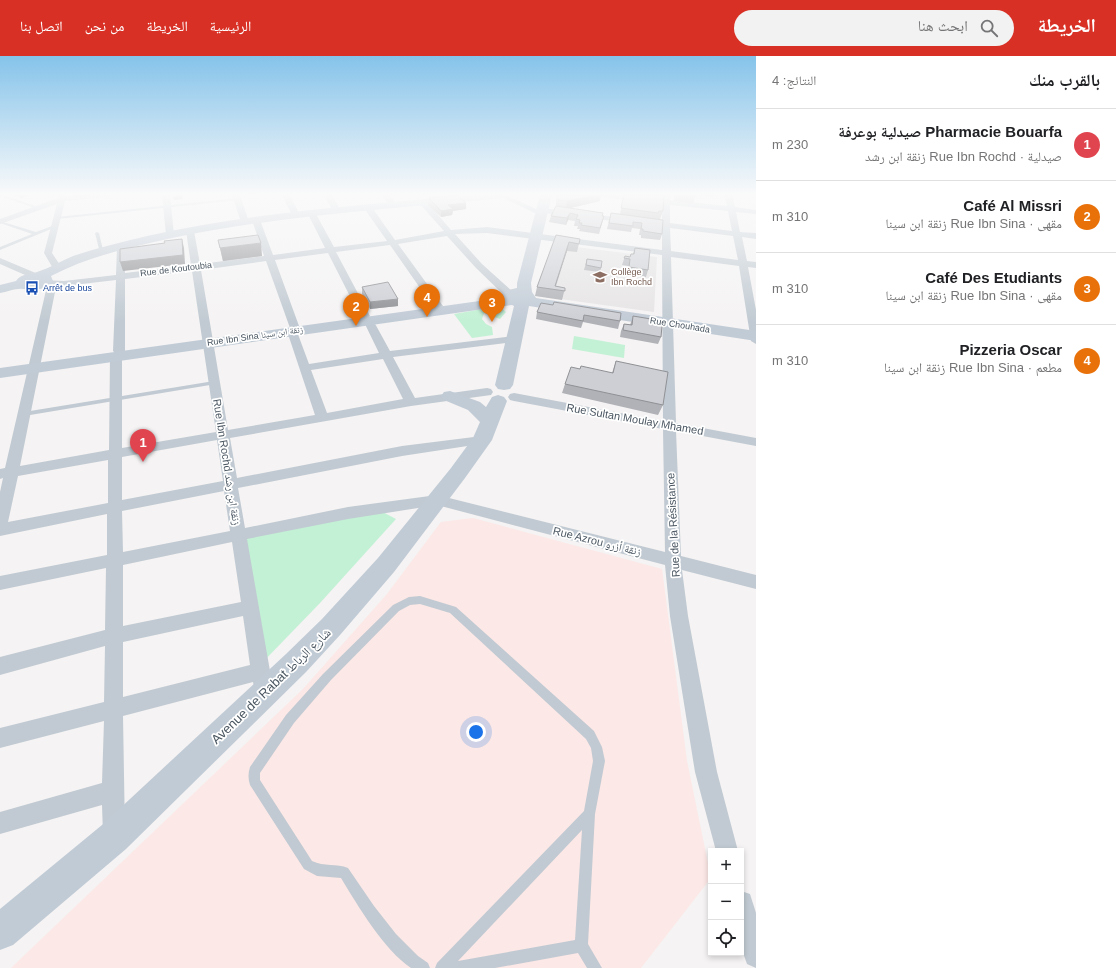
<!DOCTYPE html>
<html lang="ar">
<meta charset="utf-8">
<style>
body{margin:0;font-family:Arial,"Noto Naskh Arabic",sans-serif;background:#f2f2f2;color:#202124;direction:rtl}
.controls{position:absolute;right:12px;bottom:12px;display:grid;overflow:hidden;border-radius:0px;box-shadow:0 2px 6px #0003}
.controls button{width:36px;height:36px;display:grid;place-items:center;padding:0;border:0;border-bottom:1px solid #e0e0e0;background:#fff;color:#202124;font:20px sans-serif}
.you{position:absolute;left:476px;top:676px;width:14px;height:14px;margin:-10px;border:3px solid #fff;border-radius:50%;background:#1a73e8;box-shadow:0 0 0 6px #1a73e833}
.badge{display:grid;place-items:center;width:26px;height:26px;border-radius:50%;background:#d93025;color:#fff;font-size:13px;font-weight:700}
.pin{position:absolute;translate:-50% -33px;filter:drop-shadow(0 1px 2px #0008)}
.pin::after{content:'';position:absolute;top:21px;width:14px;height:12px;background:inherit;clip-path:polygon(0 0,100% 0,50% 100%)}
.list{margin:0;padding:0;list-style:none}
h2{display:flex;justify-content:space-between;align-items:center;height:52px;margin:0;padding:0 16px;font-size:17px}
h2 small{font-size:13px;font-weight:400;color:#757577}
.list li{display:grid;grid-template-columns:26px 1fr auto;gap:12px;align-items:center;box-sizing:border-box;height:72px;padding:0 16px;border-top:1px solid #e0e0e0}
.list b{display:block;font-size:15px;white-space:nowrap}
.list p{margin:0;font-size:13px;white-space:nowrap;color:#757577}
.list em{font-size:13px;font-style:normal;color:#757577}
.icon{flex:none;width:22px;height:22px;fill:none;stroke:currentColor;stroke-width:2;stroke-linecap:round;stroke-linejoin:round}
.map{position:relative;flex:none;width:756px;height:912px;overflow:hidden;direction:ltr}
header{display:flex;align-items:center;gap:24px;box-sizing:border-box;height:56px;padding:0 20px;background:#d93025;color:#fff}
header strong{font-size:19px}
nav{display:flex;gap:22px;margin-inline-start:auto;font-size:14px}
.search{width:280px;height:36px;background:#f2f2f2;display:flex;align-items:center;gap:10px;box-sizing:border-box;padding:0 14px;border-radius:22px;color:#757577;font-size:15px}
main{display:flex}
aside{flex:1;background:#fff}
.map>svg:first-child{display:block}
</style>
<header>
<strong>الخريطة</strong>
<div class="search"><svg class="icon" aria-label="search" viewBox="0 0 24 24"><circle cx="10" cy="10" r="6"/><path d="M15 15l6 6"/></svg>ابحث هنا</div>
<nav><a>الرئيسية</a><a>الخريطة</a><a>من نحن</a><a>اتصل بنا</a></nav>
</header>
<main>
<aside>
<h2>بالقرب منك<small>النتائج: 4</small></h2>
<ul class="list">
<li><span class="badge" style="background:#e0444e">1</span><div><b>Pharmacie Bouarfa صيدلية بوعرفة</b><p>صيدلية · Rue Ibn Rochd زنقة ابن رشد</p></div><em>230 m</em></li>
<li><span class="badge" style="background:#e8710a">2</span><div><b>Café Al Missri</b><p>مقهى · Rue Ibn Sina زنقة ابن سينا</p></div><em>310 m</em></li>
<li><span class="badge" style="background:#e8710a">3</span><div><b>Café Des Etudiants</b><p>مقهى · Rue Ibn Sina زنقة ابن سينا</p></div><em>310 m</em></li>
<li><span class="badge" style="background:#e8710a">4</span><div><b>Pizzeria Oscar</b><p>مطعم · Rue Ibn Sina زنقة ابن سينا</p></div><em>310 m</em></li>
</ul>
</aside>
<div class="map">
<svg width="756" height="912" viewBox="0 0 756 912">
<rect width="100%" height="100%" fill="#f5f3f3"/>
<polygon fill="#e6e4e5" points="552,188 657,201 654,256 538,240"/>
<polygon fill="#fce8e6" points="473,462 662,513 687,705 711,822 641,912 11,912 303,633 387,538 441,466"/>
<g fill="#c3f1d5">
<polygon points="499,250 506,256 500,263 484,257 482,263 486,268 492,271 493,279 472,282 454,258"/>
<polygon points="574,280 625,289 624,302 572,293"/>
<polygon points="375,452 396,463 320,547 258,611 238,479"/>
</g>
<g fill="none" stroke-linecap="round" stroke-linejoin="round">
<g fill="#c1cad2" fill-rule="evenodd">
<polygon points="0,139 3,139 41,152 38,153 0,140"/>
<polygon points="238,142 239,144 57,163 55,162 57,161"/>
<polygon points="0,165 36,176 52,170 56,171 0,194 0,191 32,178 0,167"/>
<polygon points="97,176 99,177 104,198 100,197 95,177"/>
<polygon points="214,325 216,326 216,328 24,360 21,358 24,356"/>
<path d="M420,540L456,551L594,675L602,691L605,705L595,758L588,888L602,912H587L578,897L495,912H435L437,907L584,755L593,705L591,692L586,683L450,557L420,548L410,549L399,555L331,624L294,667L260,717V724L312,805C324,811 337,807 348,812L374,850L396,878L418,900L428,907L430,912H411C384,894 358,850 341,822L317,820L304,813L250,729C248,723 248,717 250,711L286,659L323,618L393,549L409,541ZM582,774L575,884L458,905Z"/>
</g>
<g fill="#c1cad2" fill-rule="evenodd">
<polygon points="59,139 67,139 66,140 109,139 105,141 65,145 52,197 62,212 57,215 54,214 44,197 57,148 0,168 0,163 58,142"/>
<polygon points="162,139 170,139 174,179 170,182 166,179"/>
<polygon points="232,139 240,139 249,166 248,168 242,168 241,166"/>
<polygon points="282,139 290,139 300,159 299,161 293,161"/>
<polygon points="324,139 332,139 341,155 340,157 334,157"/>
<polygon points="382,139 390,139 398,150 397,152 391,152"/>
<polygon points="497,139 506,139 538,154 542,152 630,163 634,165 630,167 544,157 544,160 541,160"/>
<path d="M598,139H619L662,143V139H670V144L727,150L724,139H732L735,151L756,154V158L736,156L740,176L756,177V183L742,181L747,205L756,206V212L748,211L756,254V288L751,285L739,210L671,201L676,367L756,382V390L676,375L681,500L756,519V533L682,514L688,560L717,716L738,795H716L695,716L670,560L665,509L437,449L348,463L247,483L270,615L274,638L271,644L264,647L257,644L253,626L123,660L125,778L122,786L114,789L106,786L103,778L102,749L0,778V756L102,727L104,665L0,692V672L104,646L105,590L0,619V601L105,574L106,512L0,534V520L107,499V458L0,480V436L3,422L0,423V413L5,412L47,230L40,226L42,224L64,225L116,219L117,191L121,188L125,191V217L191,209L186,175L190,172L194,175L200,208L264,200L252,164L256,162L260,164L273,199L325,192L308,158L312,156L316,158L334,191L387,185L364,152L368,150H371L395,184L444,175L419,147L423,145H426L451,174L487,171L662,194V171L653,170L652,168L656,166H662V148L602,141ZM670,149L728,155L732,175L670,167ZM670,172L733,180L738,204L671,195ZM487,177L662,199L663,365L514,337L510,338L508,341L510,344L514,345L663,373L665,496L437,439L348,451L245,472L238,432L402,400L487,387L489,384L487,381L482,380L402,390L237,422L230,382L411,350L491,339L493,336L491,333L487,332L415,342L393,301L514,286L519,283L518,281L514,280L390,295L373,264L369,261L370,260L336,196L390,189L434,252L438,253L443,250L398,188L447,180L476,212L505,240H513L514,238L513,236L482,208L455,178ZM328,197L360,260L364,263L363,264L379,297L309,308L296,273L299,270L275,204ZM266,205L290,272L287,275L315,359L228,374L201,214ZM192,215L216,376L122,392V301L119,298L125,295V223ZM116,224L113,295L116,298L112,299L110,301L109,394L20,410L56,231ZM383,303L403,343L327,357L311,314ZM217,384L223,425L122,444V401ZM108,404V447L8,466L18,420ZM224,435L230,475L123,496L122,455ZM232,486L241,546L123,570V509ZM243,560L250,609L123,641V586Z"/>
<polygon points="0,202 38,218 40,220 35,223 32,222 0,208"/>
<polygon points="741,835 750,838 756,857 756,912 747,908 741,891"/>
</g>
<g fill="#c1cbd6" fill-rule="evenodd">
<path d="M472,139H509L503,142C393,153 281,159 172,182C132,191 89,200 51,220L53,225C46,236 34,233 23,233C16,232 7,236 0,237V229L16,225C21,217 30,219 37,216C50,212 61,205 73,200C97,192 122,186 147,180C254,156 363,149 472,139Z"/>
<polygon points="540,139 552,139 531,227 532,236 536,242 756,275 756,285 529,250 513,329 510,333 504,334 498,333 495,329 514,250 512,249 0,322 0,312 501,242 500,240 504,235 517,232 517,227"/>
<polygon points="450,335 480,346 486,351 492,341 498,339 504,341 507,345 492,384 465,422 394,516 340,579 306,616 126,793 13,889 0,894 0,853 102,769 286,598 322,563 378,502 451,412 473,382 480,366 468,354 444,344 441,340 444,336"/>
</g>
</g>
<g fill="#b0b2b7">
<polygon points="13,139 30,139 21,142 14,139"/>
<polygon points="557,139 600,145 570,152 603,157 603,160 604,160 599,178 579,175 580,173 577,173 578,170 574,170 575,165 568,164 566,169 549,166 551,160 556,150 556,143"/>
<polygon points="624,139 659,139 663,155 660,163 662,178 660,184 641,182 641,179 639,179 640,173 632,172 631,176 607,173 611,157 620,158"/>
<polygon points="674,139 714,139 713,141 696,139 693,147 674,145"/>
<polygon points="429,142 466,147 466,153 453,155 452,159 441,161 428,149"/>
<polygon points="556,179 580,183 577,196 567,195 556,230 565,232 562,244 535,240 537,231"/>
<polygon points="218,184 262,200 223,205"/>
<polygon points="635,192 648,214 646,221 626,218 628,210 622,209 625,200 630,201 631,198 633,198"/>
<polygon points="587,203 601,212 600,216 584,214"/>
<polygon points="362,231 398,243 398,250 370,253 362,238"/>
<polygon points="541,247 620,265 618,273 583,266 581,272 536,263 537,256"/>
<polygon points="633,260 656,269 661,281 658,288 620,281 621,275 624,268 630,269"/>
<polygon points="616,305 663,349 658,359 562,337 565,328 580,313 612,317"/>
</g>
<g fill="#909195">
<polygon points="19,139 30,139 21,142"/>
<polygon points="74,139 94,139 75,141"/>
<polygon points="182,139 183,143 174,144 173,140"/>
<polygon points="595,139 601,139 600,145 566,153 567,145"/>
<polygon points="466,147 466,153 453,155 452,159 441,161 441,155 448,149"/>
<polygon points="570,157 568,164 566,169 567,162"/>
<polygon points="182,183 184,192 185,208 123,215 120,206"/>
<polygon points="569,186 567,195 554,233"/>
<polygon points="261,187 262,200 223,205 220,192"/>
<polygon points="398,243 398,250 370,253 370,246"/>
</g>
<g fill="#cdcfd5" stroke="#909195">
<polygon points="457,139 466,147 448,149 453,153 441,155 429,142"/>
<polygon points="558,139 595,139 567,145 558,144"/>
<polygon points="624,139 664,139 663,155 659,155 658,157 621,152"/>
<polygon points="556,150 603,157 602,160 604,160 600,172 581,169 582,167 579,167 580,164 576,163 578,159 570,157 567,162 551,160"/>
<polygon points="611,157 663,164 662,178 643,175 643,173 641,173 642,167 633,166 633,170 609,167"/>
<polygon points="258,179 261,187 220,192 218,184"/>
<polygon points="556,179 580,183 579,188 569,186 555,230 565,232 565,235 537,231"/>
<polygon points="182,183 183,199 120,206 120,193 165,187 164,185"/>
<polygon points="635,192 650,194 648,214 629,211 630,203 624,202 625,200 630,201 631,198 634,198"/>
<polygon points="587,203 602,205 601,212 586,209"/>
<polygon points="388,226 398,243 370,246 362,231"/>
<polygon points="554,246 621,257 620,265 584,259 583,265 537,256 541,247 553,249"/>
<polygon points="633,260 657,264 656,269 662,270 661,281 623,274 624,268 632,269"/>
<polygon points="616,305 668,316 663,349 565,328 571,311 580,313 581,310 613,317"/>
</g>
<linearGradient id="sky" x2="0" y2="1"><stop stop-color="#85c3ea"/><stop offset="0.52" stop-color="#fafafa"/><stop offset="1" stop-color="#fafafa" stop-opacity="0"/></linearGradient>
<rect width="756" height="266" fill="url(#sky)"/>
<defs>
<symbol id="school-bare" viewBox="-9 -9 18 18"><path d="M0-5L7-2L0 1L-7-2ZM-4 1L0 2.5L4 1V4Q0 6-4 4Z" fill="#8d6e63" stroke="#fff" stroke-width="2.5" paint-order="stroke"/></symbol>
<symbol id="bus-bare" viewBox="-9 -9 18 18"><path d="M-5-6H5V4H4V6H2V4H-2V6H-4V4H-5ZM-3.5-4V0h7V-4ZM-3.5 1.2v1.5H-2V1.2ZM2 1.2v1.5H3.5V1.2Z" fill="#1a4fb4" stroke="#fff" stroke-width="2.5" paint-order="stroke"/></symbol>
</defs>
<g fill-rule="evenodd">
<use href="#school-bare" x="590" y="211" width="20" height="20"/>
<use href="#bus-bare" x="22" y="222" width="20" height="20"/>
</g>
<g text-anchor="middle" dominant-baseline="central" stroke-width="3.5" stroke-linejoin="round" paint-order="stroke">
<g font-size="9" fill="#4a5661" stroke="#fff">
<text transform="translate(176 213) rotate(-7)">Rue de Koutoubia</text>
<text transform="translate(680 269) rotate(9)">Rue Chouhada</text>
<text transform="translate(255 280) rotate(-8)">Rue Ibn Sina زنقة ابن سينا</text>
</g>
<g font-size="9" fill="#785e54" stroke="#fff" text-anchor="start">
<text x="611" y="216">Collège<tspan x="611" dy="10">Ibn Rochd</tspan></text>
</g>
<g font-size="9" fill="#164399" stroke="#fff" text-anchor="start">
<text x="43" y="232">Arrêt de bus</text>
</g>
<g font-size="11" fill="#4a5661" stroke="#fff">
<text transform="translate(635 363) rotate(10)">Rue Sultan Moulay Mhamed</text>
<text transform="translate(227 406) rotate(81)">Rue Ibn Rochd زنقة ابن رشد</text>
<text transform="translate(673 469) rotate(-93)">Rue de la Résistance</text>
<text transform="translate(597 485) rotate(14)">Rue Azrou زنقة أزرو</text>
</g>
<g font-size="13" fill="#4a5661" stroke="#fff">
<text transform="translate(271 630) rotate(-44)">Avenue de Rabat شارع الرباط</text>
</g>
</g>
</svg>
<div class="controls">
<button>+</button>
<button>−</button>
<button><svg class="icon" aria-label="locate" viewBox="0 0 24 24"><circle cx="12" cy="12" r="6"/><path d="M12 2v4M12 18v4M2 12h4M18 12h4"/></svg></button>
</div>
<div class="you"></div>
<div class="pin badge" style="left:143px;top:406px;background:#e0444e">1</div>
<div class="pin badge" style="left:356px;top:270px;background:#e8710a">2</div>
<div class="pin badge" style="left:492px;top:266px;background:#e8710a">3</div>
<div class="pin badge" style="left:427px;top:261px;background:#e8710a">4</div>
</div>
</main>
